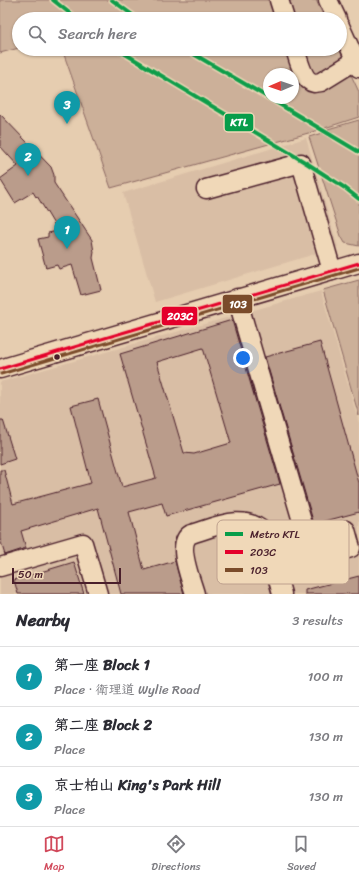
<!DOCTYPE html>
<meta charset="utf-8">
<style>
body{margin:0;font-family:Sriracha,"LXGW WenKai TC",sans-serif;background:#f7f7f7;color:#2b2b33}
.compass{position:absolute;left:263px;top:68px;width:36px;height:36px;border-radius:50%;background:#fff;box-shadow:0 1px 3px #0004;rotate:268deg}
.scale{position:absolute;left:12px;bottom:10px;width:109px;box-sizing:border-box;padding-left:4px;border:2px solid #4a1f2b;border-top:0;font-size:11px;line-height:14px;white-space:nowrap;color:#4a1f2b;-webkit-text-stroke:3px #f0d8b8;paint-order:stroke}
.you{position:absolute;left:243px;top:358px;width:14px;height:14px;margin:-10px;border:3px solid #fff;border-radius:50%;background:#1a73e8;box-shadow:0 0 0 6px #1a73e833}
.badge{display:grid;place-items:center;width:26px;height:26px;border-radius:50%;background:#d1495b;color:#fff;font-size:13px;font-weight:700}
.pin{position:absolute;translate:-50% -33px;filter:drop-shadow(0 1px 2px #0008)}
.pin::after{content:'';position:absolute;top:21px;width:14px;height:12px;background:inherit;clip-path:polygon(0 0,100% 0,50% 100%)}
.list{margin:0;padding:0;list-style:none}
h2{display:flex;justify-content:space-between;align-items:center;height:52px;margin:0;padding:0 16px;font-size:17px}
h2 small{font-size:13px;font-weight:400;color:#7c7c81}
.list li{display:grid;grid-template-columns:26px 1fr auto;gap:12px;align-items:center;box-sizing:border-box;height:60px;padding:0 16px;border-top:1px solid #e1e1e2}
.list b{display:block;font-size:15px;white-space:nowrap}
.list p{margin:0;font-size:13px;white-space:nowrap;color:#7c7c81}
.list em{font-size:13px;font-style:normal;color:#7c7c81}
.icon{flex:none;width:22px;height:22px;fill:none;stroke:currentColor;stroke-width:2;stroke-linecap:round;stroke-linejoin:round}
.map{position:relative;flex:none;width:359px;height:594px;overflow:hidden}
.search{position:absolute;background:#fff;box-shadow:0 1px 3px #0004;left:12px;right:12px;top:12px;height:44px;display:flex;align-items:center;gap:10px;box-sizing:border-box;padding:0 14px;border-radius:22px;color:#7c7c81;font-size:15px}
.sheet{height:232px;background:#fff}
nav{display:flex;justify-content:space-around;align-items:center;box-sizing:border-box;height:56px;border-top:1px solid #e1e1e2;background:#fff;font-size:11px;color:#7c7c81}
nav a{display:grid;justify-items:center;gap:2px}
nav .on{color:#d1495b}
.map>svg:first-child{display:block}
</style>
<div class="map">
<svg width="359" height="594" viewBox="0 0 359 594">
<rect width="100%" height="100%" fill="#e6cdb0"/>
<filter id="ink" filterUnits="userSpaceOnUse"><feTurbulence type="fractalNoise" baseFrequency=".025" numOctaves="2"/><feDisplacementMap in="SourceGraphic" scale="8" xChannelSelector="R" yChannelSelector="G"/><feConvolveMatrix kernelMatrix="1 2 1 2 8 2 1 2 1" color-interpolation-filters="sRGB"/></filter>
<g filter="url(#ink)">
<g fill="#d9bea5">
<polygon points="306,138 338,247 155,302 123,193"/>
<polygon points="321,291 359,423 359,594 0,594 0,382"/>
</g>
<g fill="#ccb099" stroke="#8b6862" fill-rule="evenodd">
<polygon points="0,0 316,0 325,19 19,19 19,48 0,53"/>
<path d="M62,49H339L359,92V117L312,132L111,188ZM269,74H293V98H269Z"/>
<polygon points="359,120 359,246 345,243 341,236 309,137 322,133 321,131"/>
<polygon points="359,280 359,416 323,290"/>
</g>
<g fill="#ba9c8b" stroke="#4a1f2b" fill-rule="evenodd">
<polygon points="0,114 51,167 54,175 54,183 92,240 94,252 93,258 101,290 81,295 72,265 59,269 57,265 46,268 38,239 48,237 48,233 58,231 37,196 36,197 33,192 15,203 0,179 18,166 0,146"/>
<path d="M232,320L280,484L166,516L162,503L129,512L144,570L175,561L184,594H121L98,508L21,531L26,548L5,555L0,539V470H4L13,504L91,483L71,406L98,399L122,487L156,478L120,354ZM203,348L231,443L194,454L184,453L157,362Z"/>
<polygon points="320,342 359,483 359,512 314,524 265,357"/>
<polygon points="0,420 3,420 15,459 0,464"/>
<polygon points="74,562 84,594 18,594 14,580"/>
<polygon points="359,576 359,594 305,594 305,590"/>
</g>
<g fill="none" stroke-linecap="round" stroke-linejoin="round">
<defs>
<g id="minor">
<polyline points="279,0 285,19"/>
<polyline points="328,0 337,19"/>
<polyline points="340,26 359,68"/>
<path d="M295,49C298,58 303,81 314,83C315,83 321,82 321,82L355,61"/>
<polyline points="206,189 301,163 332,271"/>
<polyline points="237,298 313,559 351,548 346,530 308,541"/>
<polyline points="0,369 359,263"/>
<polyline points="0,567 83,543 98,594"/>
<path d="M195,594C191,579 175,543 191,534C215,527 244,512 265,533L282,594"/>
</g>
</defs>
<use href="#minor" stroke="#4a1f2b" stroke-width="21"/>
<use href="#minor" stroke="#f0d8b8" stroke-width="18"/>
<defs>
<polyline id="bus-1" points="0,369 359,263"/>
<polyline id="bus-2" points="1,374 359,268"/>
</defs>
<use href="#bus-1" stroke="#f0d8b8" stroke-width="6"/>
<use href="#bus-2" stroke="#f0d8b8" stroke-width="6"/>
<use href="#bus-1" stroke="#e4002b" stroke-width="3"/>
<use href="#bus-2" stroke="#7a4b2a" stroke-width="3"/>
<defs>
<g id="metro-1">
<polyline points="53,0 77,19"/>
<polyline points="112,0 138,19"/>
<polyline points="117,49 308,164 345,188 359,199"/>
<polyline points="185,49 269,98"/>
<polyline points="269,98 359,152"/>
</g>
</defs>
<use href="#metro-1" stroke="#f0d8b8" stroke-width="7"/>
<use href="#metro-1" stroke="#079d4a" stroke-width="4"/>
</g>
</g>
<circle fill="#4a1f2b" stroke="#f0d8b8" stroke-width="1.5" cx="57" cy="357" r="3.5"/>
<rect x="217" y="520" width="132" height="64" rx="6" fill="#f0d8b8" stroke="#bea08e" stroke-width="1"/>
<rect x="225" y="532" width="18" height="4" fill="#079d4a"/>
<rect x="225" y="550" width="18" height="4" fill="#e4002b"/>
<rect x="225" y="568" width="18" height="4" fill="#7a4b2a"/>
<g font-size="11" fill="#4a1f2b">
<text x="250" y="538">Metro KTL</text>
<text x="250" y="556">203C</text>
<text x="250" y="574">103</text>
</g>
<g stroke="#f0d8b8" stroke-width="1.5">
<rect x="224" y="113" width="30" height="19" rx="4" fill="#079d4a"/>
<rect x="222" y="294" width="31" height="20" rx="4" fill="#7a4b2a"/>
<rect x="161" y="306" width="37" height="20" rx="4" fill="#e4002b"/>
</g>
<g font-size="11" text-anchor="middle" font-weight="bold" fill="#fff">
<text x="239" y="126">KTL</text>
<text x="238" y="308">103</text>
<text x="180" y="320">203C</text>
</g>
</svg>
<svg class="compass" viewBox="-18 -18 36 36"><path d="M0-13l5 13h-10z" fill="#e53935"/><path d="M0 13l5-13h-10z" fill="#7c7c81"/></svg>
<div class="scale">50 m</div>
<div class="you"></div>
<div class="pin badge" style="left:67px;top:249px;background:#0f9aa8">1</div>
<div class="pin badge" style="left:28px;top:176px;background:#0f9aa8">2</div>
<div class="pin badge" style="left:67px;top:124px;background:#0f9aa8">3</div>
<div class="search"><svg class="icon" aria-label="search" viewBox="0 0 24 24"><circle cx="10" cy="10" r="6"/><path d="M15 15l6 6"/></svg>Search here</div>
</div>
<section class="sheet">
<h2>Nearby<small>3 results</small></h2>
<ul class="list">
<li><span class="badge" style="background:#0f9aa8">1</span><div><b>第一座 Block 1</b><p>Place · 衛理道 Wylie Road</p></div><em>100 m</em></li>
<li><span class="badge" style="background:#0f9aa8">2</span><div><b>第二座 Block 2</b><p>Place</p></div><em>130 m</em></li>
<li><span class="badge" style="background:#0f9aa8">3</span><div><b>京士柏山 King's Park Hill</b><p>Place</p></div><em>130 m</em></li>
</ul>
</section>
<nav>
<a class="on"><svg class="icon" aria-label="map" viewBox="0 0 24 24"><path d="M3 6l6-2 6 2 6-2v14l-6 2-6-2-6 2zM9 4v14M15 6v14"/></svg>Map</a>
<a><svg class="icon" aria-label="directions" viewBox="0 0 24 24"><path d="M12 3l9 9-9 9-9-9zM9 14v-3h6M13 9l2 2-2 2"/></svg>Directions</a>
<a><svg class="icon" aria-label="saved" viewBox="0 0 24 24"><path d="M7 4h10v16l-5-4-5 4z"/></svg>Saved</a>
</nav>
